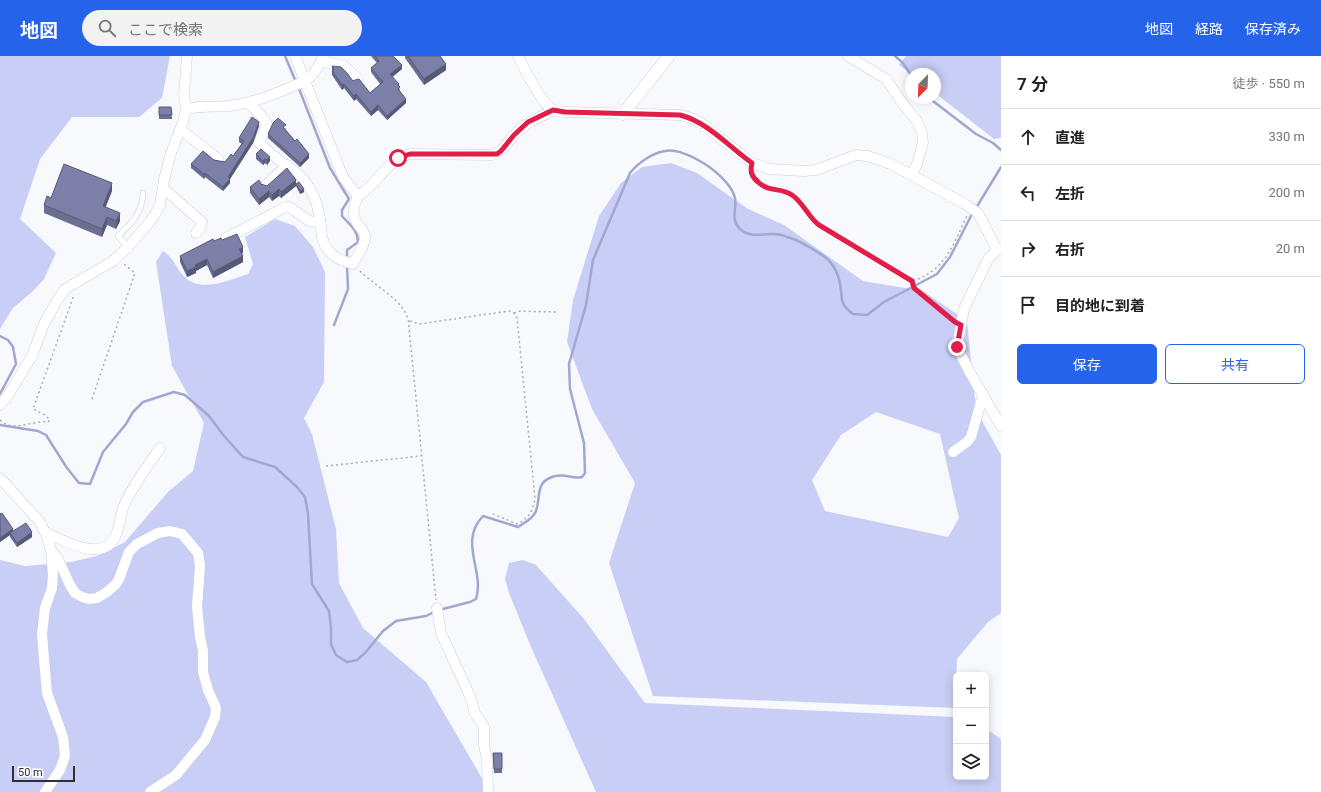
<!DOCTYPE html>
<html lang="ja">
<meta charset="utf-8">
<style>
body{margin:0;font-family:Roboto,"Noto Sans JP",sans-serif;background:#f2f2f2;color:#222}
.controls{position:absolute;right:12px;bottom:12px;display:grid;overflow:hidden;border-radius:6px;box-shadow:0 2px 10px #0003}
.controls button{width:36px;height:36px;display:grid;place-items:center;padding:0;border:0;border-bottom:1px solid #e0e0e0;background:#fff;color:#222;font:20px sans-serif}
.compass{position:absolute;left:905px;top:12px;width:36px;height:36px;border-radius:50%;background:#fff;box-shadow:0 2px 10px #0003;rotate:203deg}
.scale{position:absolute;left:12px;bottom:10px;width:63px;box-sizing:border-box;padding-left:4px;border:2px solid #2e2f35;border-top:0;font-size:11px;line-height:14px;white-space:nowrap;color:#2e2f35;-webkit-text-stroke:3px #fff;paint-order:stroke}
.stop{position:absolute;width:12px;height:12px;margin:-9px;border:3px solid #e11d48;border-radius:50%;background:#fff}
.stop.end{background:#e11d48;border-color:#fff;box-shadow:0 1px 4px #0008}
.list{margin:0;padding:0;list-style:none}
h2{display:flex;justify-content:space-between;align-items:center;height:52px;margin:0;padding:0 16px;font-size:17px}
h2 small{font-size:13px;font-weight:400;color:#767676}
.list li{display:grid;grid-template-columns:26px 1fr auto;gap:12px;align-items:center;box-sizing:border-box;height:56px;padding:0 16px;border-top:1px solid #e0e0e0}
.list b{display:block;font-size:15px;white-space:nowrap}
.list em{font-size:13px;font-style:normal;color:#767676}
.actions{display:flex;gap:8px;padding:12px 16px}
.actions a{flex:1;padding:9px 0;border:1px solid #2563eb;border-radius:6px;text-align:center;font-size:14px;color:#2563eb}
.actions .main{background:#2563eb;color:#fff}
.icon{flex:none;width:22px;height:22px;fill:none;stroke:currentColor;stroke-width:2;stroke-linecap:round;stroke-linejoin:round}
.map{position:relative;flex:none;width:1001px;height:736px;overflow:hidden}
header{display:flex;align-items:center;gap:24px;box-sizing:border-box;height:56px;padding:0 20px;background:#2563eb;color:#fff}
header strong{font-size:19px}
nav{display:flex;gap:22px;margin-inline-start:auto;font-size:14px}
.search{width:280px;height:36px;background:#f2f2f2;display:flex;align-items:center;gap:10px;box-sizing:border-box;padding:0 14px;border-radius:22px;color:#767676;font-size:15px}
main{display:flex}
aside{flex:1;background:#fff}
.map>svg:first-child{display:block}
</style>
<header>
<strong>地図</strong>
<div class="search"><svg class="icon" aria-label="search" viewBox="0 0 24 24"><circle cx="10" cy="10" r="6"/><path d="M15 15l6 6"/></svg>ここで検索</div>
<nav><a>地図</a><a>経路</a><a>保存済み</a></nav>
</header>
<main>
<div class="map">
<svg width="1001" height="736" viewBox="0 0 1001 736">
<rect width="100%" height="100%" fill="#f8f9fc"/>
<g fill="#c9cef6" fill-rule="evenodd">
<polygon points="0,0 170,0 162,42 139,61 72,61 40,103 20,163 56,197 44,223 33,235 13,252 0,273"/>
<polygon points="906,0 1001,0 1001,82 994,83 935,37 935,18 911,18 899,9"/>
<path d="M671,107L697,117L748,153L784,169L863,225L923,235L967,265L976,354L1001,399V557L988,566L957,603L955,652L653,640L609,507L635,427L592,353L567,286L573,244L599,160L621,127L642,111ZM876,356L940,378L959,462L948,481L825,455L812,424L841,379Z"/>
<path d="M275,163L295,170L313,191L325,216L324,326L304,362L312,378L336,473L339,527L363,572L426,626L490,736H0V504L25,510L71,506L97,500L125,486L168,436L193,415L204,367L172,310L156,206L163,195C173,202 174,207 181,217C198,239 226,225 248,218L253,208L245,181Z"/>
<polygon points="523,504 536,509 584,563 645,647 956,661 956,721 986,721 986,673 1001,683 1001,736 596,736 531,591 509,537 505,523 509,507"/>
</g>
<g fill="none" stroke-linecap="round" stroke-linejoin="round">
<g stroke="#a2a7d0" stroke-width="2.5">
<polyline points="285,0 296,26"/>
<polyline points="895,0 903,7 911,19"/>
<path d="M298,30L330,112L349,143L342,154V160C349,168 358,174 358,186L347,194V203"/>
<polyline points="929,42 976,78 993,87 1001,94"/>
<polyline points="976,152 1001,111"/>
<polyline points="334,269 348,233 347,210"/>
<polyline points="0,280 8,284 13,291 16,308 0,338"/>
<polyline points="0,369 38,375 46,379 67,412 79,427 90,428 103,396 126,368 133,356 143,346 174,336 185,339 209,360 224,380 243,401 275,411 297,431 305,441 308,458 312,528 329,555 331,572 331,588 336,599 347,606 357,604 365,597 383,575 396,565 426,560 434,556"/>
<path d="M439,554L470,546L476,543C485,515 458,486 483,460L518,471C524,467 533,463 536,455C541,441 535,427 552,421C564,416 573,424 582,421L585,417L584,387L570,333L569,308L586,249L593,204L630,117C638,107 652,97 665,95C686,91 730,120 735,142C737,153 730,163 740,173C750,182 761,178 772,178C777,178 783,179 787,181C800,184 814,194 825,201C836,210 840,222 841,235C842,239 841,244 843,247C845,252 849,255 853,258L867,259L884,246L937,218L950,201L973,156"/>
</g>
<defs>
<path id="service" d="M128,191L118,180C132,167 142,158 143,137"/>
<g id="minor">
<polyline points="295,0 343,121 358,140"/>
<path d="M518,0C525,13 540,46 553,54C556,56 561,56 565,56L681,59L691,62L701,67L752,107L769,113L805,115L816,114L856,99L868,100L891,108L965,148L978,157L997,194L988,203L964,253L957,291L969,315L1001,370"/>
<polyline points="848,0 886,23 903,48 917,65 922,77 923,87 917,108 912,119"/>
<polyline points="321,5 344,10 357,22"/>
<path d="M249,47L264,63L267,69L259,87C266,93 273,99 280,105C289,112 296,114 304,124C313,135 318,149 320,163C321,169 321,175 322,181C326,198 338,204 353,208C357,200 365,190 365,181C365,177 362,173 359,170C351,159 353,152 358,140C377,129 388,102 410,98L491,99C502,97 506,88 514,79C528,64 537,64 553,54"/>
<polyline points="186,53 184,39 187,0"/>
<polyline points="180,73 218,103"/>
<polyline points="265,130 287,109"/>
<polyline points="163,132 202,166 201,171 196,177"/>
<polyline points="226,182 263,163 281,153 286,151 291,152 309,165 315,166 320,164"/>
<path d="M0,349L7,341L32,300L44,268L55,248L65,233L113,205L128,191L149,167L156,157L160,149L164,124L171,97L183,66L186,53C200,50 214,51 229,50C251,47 271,40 291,31C298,28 305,26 310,21C317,15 320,7 324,0"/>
<polyline points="953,396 967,386 971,381 983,339"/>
<polyline points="0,422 40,466 47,481 51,494 58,503 70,529 75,537 82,541 89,543 97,542 107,536 116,528 119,523 129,496 137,488 158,477 170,475 182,478 198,497 200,510 197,550 200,581 203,595 203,616 208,634 216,652 215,661 205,684 185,708 176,719 150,736"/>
<path d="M45,476C64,485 104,508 116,479C120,470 120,461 123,452C132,430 147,411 160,392"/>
<polyline points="437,552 441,577 470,640 475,657 484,671 484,689 487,704 488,736"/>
<polyline points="45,736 60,714 65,700 63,681 47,637 44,603 42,578 45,552 52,532 53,519 51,494"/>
</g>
<polyline id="tertiary" points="623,58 669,0"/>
</defs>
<use href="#service" stroke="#cbcddf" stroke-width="6"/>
<use href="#minor" stroke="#cbcddf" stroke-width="11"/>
<use href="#tertiary" stroke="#cbcddf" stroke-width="13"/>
<g stroke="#abacb0" stroke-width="1.5" stroke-dasharray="2 3" stroke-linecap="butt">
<path d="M751,116C757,135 773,131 787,136C800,140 808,160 819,169L912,225C946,215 953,188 967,160"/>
<path d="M360,215C375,231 411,247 409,272L436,544"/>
<polyline points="912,225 914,232 953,265"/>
<polyline points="514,257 520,255 556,256"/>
<path d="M410,265L419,268L509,255L514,257L517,262L535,442C533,455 529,462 517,468L493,458"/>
<polyline points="92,343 135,217 124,208"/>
<path d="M0,364C12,377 33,364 48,366L50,364L45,359L33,353L74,239"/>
<polyline points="326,410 421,400"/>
</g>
<use href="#service" stroke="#fff" stroke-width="5"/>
<use href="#minor" stroke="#fff" stroke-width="10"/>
<use href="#tertiary" stroke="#fff" stroke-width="12"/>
</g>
<g fill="#6b6e90">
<polygon points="371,0 393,0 402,13 392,21 399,30 400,35 406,47 387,64 378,54 371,60 356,43 354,45 344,32 342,34 332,19 332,10 370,37 380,28 371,16 371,12 377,7"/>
<polygon points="405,0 440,0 446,14 424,29 405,2"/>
<polygon points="159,51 171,51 172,63 159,63"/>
<polygon points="259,70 253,87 230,123 230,127 223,135 205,121 204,123 191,112 191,108 214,104 225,106 233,100 242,88 239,86 239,82"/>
<polygon points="286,72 285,73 309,102 300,111 268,82 268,78"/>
<polygon points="261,93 270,105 267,109 265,107 263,109 256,103 256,98"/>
<polygon points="261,128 267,130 296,130 281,142 279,140 272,145 269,141 259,149 250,137 250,131"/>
<polygon points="296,128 304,136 300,138 296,130"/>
<polygon points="112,135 105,151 120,165 116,173 107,169 102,181 44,157 44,149 51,142"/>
<polygon points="214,185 243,197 242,197 243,206 213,222 207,209 196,215 196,217 187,221 180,206 180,200"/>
<polygon points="0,458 13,475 32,481 17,491 10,481 10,479 0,486"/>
<polygon points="493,697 502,697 502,717 494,717"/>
</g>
<g fill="#575a76">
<polygon points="446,8 446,14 424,29 424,23"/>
<polygon points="402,9 402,13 390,23 390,18"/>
<polygon points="344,28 344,32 342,34 342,29"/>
<polygon points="356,38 356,43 354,45 354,40"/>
<polygon points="406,43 406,47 387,64 387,60"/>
<polygon points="378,49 378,54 371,60 371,56"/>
<polygon points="259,66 259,70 253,87 230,123 230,127 223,135 223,131 228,121"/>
<polygon points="309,98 309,102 300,111 300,107"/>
<polygon points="270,101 270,105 267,109 267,104"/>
<polygon points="265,103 265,107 263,109 263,105"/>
<polygon points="205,117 205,121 204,123 204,118"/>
<polygon points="296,124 296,130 281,142 281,136"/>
<polygon points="112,127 112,135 103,158 103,150"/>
<polygon points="279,133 279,140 272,145 272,139"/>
<polygon points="304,133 304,136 300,138 300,135"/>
<polygon points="269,135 269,141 259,149 259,143"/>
<polygon points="120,157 120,165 116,173 116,165"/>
<polygon points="107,161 107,169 102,181 102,173"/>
<polygon points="243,191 243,197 239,199 239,193"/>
<polygon points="243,200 243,206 213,222 213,216"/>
<polygon points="207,203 207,209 196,215 196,217 187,221 187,215 195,209"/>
<polygon points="13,473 13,477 10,477 10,479 0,486 0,482"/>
<polygon points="32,476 32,481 17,491 17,487"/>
</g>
<g fill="#7c80a8" stroke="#575a76">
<polygon points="375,0 393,0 402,9 390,18 399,28 398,29 400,31 398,33 406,43 387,60 378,49 371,56 356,38 354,40 344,28 342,29 332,15 334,14 332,10 341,11 347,17 353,25 355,24 359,23 370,37 383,26 371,12 379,5"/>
<polygon points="408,0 440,0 446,8 424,23"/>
<polygon points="159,51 171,51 172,59 159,59"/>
<polygon points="252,61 259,66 253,82 228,121 230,123 223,131 205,117 204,118 191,108 203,95 214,104 225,106 231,98 233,100 244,85 239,82"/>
<polygon points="278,62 286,69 283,71 295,85 297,83 309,98 300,107 268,78 273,67"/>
<polygon points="261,93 270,101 267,104 265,103 263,105 256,98"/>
<polygon points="64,108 112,127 103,150 120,157 116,165 107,161 102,173 44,149 47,140 51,142"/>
<polygon points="287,112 296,124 281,136 279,133 272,139 269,135 259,143 250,131 259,124 261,128 267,130"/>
<polygon points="299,126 304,133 300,135 296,128"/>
<polygon points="237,178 243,191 239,193 243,200 213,216 207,203 195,209 196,211 187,215 180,200 213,183 214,185 221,182 222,184"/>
<polygon points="2,457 13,473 0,482 0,458"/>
<polygon points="26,467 32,476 17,487 10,477"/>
<polygon points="493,697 502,697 502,713 494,713"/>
</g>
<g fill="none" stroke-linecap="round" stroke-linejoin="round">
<path stroke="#e11d48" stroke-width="5" d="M398,102L410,98H497L501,95L514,79L528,66L553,54L565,56L680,59C708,66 729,91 752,107C750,115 751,120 758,126C770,137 781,131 792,139C803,146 808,161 819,169L912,225L914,232L955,266L961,269L957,291"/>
</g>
</svg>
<div class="controls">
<button>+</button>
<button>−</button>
<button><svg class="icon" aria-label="layers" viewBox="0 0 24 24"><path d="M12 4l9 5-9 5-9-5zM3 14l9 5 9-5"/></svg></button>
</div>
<svg class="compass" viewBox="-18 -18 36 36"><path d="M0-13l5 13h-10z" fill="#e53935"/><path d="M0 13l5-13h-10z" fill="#767676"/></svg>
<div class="scale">50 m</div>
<div class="stop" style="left:398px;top:102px"></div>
<div class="stop end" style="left:957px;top:291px"></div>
</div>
<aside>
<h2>7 分<small>徒歩 · 550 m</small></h2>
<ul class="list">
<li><svg class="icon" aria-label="ahead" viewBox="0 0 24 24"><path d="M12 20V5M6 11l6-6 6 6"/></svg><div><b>直進</b></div><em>330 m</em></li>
<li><svg class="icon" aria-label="left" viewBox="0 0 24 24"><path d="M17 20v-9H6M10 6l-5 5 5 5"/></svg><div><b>左折</b></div><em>200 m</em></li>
<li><svg class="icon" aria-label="right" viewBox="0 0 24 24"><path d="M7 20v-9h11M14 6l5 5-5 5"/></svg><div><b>右折</b></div><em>20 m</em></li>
<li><svg class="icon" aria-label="arrive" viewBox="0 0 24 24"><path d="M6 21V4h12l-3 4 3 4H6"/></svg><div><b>目的地に到着</b></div></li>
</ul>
<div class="actions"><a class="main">保存</a><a>共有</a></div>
</aside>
</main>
